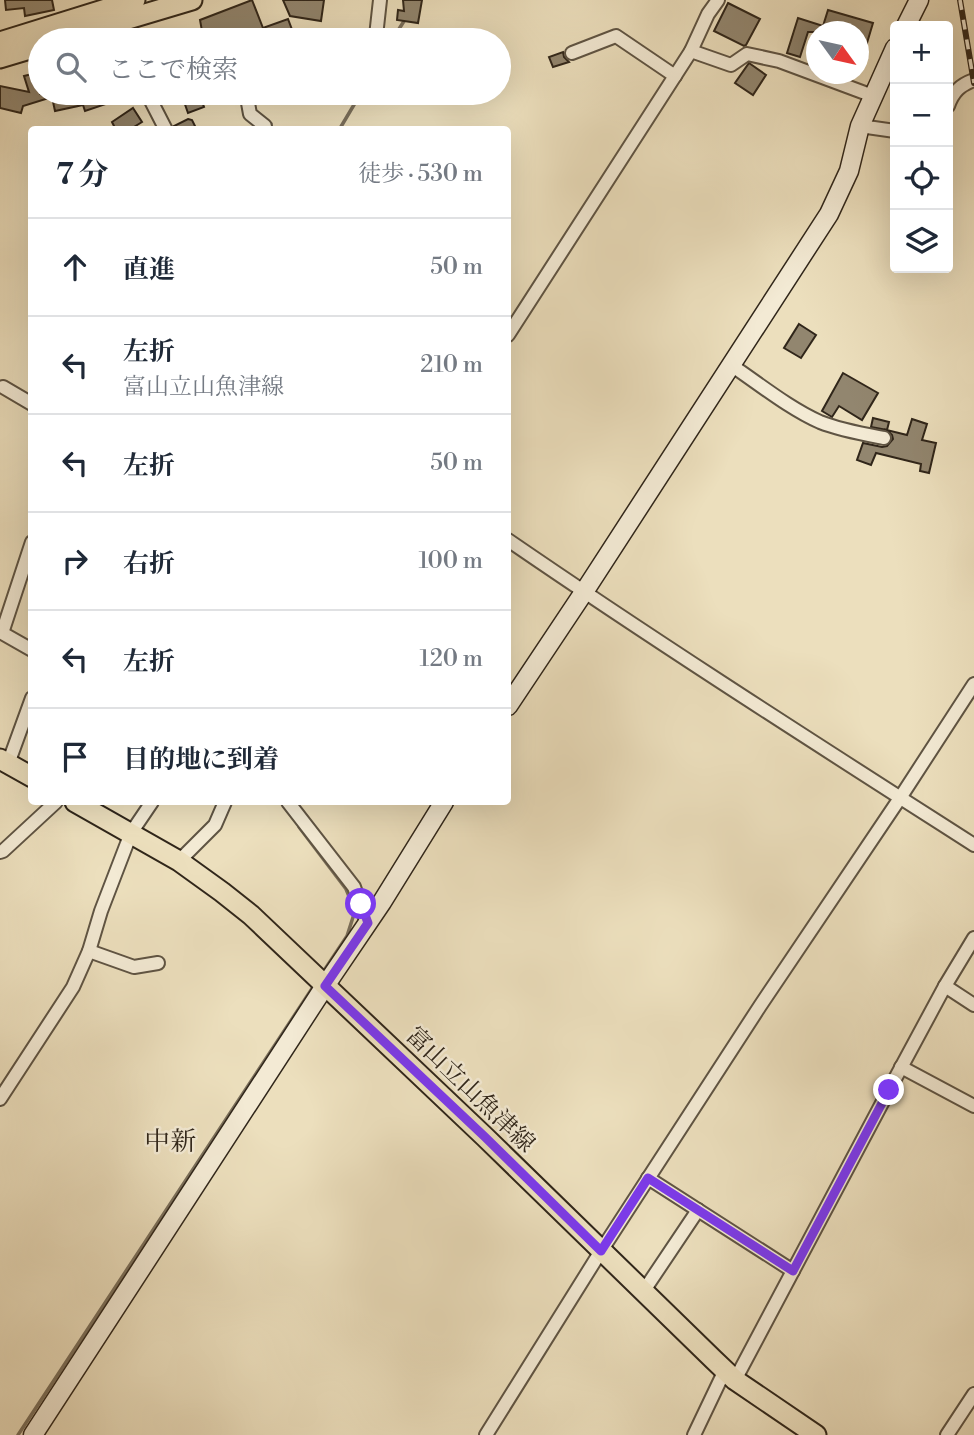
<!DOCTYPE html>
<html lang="ja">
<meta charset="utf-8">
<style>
body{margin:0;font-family:"Libre Bodoni","Noto Serif JP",serif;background:#f6f6f7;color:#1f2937}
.controls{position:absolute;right:21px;top:21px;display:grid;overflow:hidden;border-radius:7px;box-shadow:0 7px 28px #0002}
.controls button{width:63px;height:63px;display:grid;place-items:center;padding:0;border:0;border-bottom:2px solid #e0e1e3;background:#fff;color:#1f2937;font:35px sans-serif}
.compass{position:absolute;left:806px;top:21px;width:63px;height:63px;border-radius:50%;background:#fff;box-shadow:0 7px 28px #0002;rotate:123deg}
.stop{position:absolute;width:21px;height:21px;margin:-16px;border:5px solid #7c3aed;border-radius:50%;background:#fff}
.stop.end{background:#7c3aed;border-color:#fff;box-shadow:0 2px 7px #0008}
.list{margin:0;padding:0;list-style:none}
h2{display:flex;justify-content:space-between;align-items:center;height:91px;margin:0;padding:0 28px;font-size:30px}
h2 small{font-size:23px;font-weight:400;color:#747a83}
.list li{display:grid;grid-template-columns:46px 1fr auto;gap:21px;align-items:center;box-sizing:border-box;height:98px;padding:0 28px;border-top:2px solid #e0e1e3}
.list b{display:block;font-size:26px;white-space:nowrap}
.list p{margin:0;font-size:23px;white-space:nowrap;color:#747a83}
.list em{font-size:23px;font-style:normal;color:#747a83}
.icon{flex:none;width:38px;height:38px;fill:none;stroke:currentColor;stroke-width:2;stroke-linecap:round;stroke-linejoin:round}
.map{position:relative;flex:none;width:974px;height:1435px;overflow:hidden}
.search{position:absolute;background:#fff;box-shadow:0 7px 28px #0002;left:28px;top:28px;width:483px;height:77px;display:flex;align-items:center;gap:18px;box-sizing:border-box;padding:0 24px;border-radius:38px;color:#747a83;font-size:26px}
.panel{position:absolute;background:#fff;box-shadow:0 7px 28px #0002;left:28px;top:126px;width:483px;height:679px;border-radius:7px}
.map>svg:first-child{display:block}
</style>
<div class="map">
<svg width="974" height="1435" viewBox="0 0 974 1435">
<rect width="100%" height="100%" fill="#ecdfbd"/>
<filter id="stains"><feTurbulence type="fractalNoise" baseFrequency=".00286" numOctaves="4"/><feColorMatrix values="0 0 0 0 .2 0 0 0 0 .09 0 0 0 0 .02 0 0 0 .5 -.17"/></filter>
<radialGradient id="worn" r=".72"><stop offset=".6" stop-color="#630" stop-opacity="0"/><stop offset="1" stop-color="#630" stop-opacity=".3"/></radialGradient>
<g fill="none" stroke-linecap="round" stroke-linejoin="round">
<g stroke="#7a6f5b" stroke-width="3.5">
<polyline points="392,40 406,18"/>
<polyline points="339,130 361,93"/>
<polyline points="299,827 346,889 355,911 347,936 321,975"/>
<polyline points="18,1435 315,984"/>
</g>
</g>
<g fill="#92866f" stroke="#30261a" stroke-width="2">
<polygon points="5,0 52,0 54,10 25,16 24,8 6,10"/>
<polygon points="252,0 263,28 288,19 294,35 280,40 180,40 180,37 202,31 200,20"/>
<polygon points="283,0 324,0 321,21 290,16"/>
<polygon points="403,0 422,0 418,23 397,20 398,10 404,11"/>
<polygon points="728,3 760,19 746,45 744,46 714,31"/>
<polygon points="828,10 873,23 861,63 858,62 858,32 808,32 800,57 787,53 798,18 823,26"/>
<polygon points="563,52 564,57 569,62 553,67 549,57"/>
<polygon points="749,63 766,75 753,95 735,83"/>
<polygon points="40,72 40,94 52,97 51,93 102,93 106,104 85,111 83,105 55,111 52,97 23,106 21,113 0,108 0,86 29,92 24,76"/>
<polygon points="181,93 199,93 204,107 188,113"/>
<polygon points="133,108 142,122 129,130 116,130 112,122"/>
<polygon points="188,119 192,120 197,130 175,130 174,126"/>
<polygon points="799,324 816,335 801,358 784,348"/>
<polygon points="843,373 878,393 862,420 839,406 832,417 822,411"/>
<polygon points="873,418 889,422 887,430 871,427"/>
<polygon points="912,419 927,424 922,440 936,443 929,473 920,471 921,464 876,453 871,465 857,460 863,443 882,447 887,446 893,439 892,435 887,430 907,435"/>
</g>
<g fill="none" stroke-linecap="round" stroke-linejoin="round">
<defs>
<g id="street">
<polyline points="114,23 121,40"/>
<polyline points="376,36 380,0"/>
<polyline points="691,51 731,65 747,54 779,61 873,96"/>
<polyline points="572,53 616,36 675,76"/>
<polyline points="147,93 166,130"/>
<polyline points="252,93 248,103 250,114 265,126 265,130"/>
<path d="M948,106C953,92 960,85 974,80"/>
<polyline points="860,126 895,131"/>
<polyline points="508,335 691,51 708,14 718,0"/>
<path d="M731,365C758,383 790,409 820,422C840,430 863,434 884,438"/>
<polyline points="3,387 32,404"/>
<path d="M508,540C661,645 818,745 974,845"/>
<polyline points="32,542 2,633 32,650"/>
<polyline points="8,764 32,698"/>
<polyline points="288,802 354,887 367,923"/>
<polyline points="0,852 3,851 56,802"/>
<polyline points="179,861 215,825 225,802"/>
<polyline points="89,951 134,967 158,963"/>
<polyline points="945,986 974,1005"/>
<polyline points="901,1067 974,1106"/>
<polyline points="0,1099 73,987 89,951 101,911 131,833 152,802"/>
<polyline points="648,1178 793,1271"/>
<polyline points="643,1292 698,1210"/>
<polyline points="735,1380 889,1090 945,986 974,938"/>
<polyline points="486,1435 601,1251 760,1006 900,798 974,684"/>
<polyline points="694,1435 725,1370"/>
<polyline points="947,1435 974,1394"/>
</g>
<g id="secondary">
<polyline points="906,26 919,0"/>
<polyline points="508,706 584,592 829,214 849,171 860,126 895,48"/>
<polyline points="33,1435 325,986 382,902 444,802"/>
</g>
<g id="primary">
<polyline points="58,40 192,0"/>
<polyline points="0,42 135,0"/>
<polyline points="0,58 40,46"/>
<polyline points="0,759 32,777"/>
<polyline points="75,802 179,861 222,892 251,915 485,1137 714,1360 735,1380 816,1435"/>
</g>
</defs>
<use href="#street" stroke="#5f5443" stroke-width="16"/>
<use href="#secondary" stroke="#30261a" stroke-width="21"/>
<use href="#primary" stroke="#30261a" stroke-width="23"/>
<use href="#street" stroke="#f3ead4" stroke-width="12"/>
<use href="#secondary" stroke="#f3ead4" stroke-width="18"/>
<use href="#primary" stroke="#ecdfbd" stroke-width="19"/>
<defs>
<polyline id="rail" points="960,0 974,83"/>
</defs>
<use href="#rail" stroke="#30261a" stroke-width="6"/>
<use href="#rail" stroke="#f3ead4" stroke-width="3.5" stroke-dasharray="10" stroke-linecap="butt"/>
</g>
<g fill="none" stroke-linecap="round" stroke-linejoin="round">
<polyline stroke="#7c3aed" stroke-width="9" points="361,904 368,923 325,986 485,1137 601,1251 648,1178 793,1271 889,1090"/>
</g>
<g text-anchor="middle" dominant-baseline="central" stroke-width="5" stroke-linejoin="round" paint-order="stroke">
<g font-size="24" fill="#30261a" stroke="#f3ead4">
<text transform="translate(470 1090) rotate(44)">富山立山魚津線</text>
</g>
<g font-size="26" fill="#30261a" stroke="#f3ead4">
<text x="170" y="1142">中新</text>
</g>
</g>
<rect width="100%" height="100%" filter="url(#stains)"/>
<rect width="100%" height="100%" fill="url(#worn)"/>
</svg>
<div class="controls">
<button>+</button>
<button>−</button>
<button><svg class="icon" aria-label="locate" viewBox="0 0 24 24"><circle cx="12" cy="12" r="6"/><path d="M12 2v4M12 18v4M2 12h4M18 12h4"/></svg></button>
<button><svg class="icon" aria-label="layers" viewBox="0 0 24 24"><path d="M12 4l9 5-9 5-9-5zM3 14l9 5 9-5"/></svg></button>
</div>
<svg class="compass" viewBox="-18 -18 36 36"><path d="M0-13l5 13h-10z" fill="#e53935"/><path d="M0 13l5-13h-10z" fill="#747a83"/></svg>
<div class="stop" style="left:361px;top:904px"></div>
<div class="stop end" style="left:889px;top:1090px"></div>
<div class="search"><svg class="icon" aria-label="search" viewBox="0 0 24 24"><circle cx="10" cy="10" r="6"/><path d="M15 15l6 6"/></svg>ここで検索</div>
<section class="panel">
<h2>7 分<small>徒歩 · 530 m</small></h2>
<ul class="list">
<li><svg class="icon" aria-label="ahead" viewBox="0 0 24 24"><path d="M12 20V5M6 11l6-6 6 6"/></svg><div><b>直進</b></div><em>50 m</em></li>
<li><svg class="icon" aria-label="left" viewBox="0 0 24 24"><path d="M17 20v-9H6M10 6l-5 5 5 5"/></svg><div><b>左折</b><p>富山立山魚津線</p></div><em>210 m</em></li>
<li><svg class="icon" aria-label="left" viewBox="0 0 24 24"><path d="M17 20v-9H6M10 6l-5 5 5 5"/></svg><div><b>左折</b></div><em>50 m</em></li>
<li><svg class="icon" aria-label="right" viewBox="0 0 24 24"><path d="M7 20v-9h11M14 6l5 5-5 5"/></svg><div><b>右折</b></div><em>100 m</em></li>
<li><svg class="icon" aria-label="left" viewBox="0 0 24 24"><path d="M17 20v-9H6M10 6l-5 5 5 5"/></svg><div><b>左折</b></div><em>120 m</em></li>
<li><svg class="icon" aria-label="arrive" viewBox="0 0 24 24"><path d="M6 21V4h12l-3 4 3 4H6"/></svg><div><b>目的地に到着</b></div></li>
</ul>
</section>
</div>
